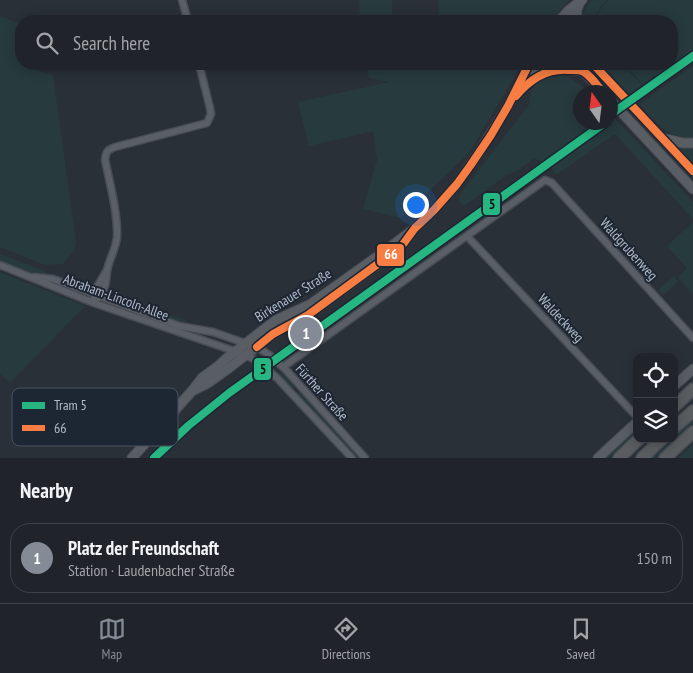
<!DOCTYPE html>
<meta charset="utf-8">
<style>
body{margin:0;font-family:"PT Sans Narrow",sans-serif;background:#2d3036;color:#f1f3f6}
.controls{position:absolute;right:15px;bottom:15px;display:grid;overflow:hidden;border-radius:10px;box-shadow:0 2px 12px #0003}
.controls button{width:45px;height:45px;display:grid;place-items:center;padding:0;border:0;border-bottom:1px solid #3d4147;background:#20242a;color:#f1f3f6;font:25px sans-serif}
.compass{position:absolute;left:573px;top:85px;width:45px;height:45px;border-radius:50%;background:#20242a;box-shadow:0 2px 12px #0003;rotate:346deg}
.you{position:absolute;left:415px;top:204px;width:18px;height:18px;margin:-12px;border:4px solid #fff;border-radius:50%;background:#1a73e8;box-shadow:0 0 0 8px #1a73e833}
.badge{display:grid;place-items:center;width:32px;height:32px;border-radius:50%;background:#848b96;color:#fff;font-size:16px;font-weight:700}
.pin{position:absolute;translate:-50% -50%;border:2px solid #fff;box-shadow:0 1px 5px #0006}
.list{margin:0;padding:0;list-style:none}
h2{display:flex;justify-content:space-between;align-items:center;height:65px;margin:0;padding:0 20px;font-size:21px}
h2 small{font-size:16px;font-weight:400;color:#a2a4a8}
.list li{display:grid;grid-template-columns:32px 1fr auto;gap:15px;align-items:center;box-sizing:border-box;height:70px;margin:0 10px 10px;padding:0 10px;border:1px solid #3d4147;border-radius:20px}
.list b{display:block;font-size:19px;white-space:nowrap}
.list p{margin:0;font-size:16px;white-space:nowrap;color:#a2a4a8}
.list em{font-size:16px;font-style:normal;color:#a2a4a8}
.icon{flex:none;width:28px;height:28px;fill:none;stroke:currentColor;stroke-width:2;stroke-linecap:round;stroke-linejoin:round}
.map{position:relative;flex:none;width:693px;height:458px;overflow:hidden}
.search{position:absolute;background:#20242a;box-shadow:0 2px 12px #0003;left:15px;right:15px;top:15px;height:55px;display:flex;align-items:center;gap:12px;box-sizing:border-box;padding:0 18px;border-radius:20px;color:#a2a4a8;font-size:19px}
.sheet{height:145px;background:#20242a}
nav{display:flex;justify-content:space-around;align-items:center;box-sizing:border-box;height:70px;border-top:1px solid #3d4147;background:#20242a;font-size:14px;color:#a2a4a8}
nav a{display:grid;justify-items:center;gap:2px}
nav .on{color:#848b96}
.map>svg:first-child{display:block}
</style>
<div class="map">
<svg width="693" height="458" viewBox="0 0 693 458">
<rect width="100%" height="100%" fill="#2a3038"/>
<g fill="#273a3e">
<polygon points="359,0 392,0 392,21 360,21"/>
<polygon points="438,0 569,0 551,21 439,21"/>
<path d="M593,0H607C602,6 594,13 595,21H582C582,12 586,6 593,0Z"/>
<path d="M608,0H693V52L645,87L624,64H672V21H596C596,13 603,6 608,0Z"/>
<polygon points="0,16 21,24 21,64 34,64 36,70 53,75 76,242 74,250 63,264 45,265 0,247"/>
<polygon points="365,64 522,64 469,153 401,218 363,209 377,160 373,131 309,146 298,102 389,82 369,78"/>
<polygon points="582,64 587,64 612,90 609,92"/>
<polygon points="601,64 622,64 642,85 629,94"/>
<path d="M693,66V138C668,140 655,121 640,104Z"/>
<path d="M562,73L591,92H580V122H610L611,114L693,202V219L615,134L556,175L553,169L535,158L518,170L505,176L464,206L459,202L460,194L529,105C529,101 530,96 531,92C535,80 550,75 562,73Z"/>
<polygon points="677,146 693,147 693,162 692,162"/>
<polygon points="693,222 693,294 678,277 687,268 667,246"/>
<polygon points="0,254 45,271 47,275 31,273 0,261"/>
<polygon points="0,272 85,306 10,383 0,374"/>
<polygon points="674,276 678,282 663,295 658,290"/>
<polygon points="118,296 188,321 183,322 171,319 118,298"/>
<polygon points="283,372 296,386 292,390 278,375"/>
<polygon points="298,392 301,392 362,458 355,458 297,395"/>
<polygon points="693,420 693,424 657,458 652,458 672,439 674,439 674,437"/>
<polygon points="637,429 637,432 609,458 605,458"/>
<polygon points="693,444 693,458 678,458"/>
</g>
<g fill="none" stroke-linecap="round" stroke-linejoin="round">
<defs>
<g id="street">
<polyline points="182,0 188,21"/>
<polyline points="467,236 637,417"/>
<polyline points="0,265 94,303 246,355 257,361 277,378 352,458"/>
<polyline points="34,277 53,279 179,326 213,332 259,348 272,357 287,371 365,458"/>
<polyline points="94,299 97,287 107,270"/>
<path d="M97,299C106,289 106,283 107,271C109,259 116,249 117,237C118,215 110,183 105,160C106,152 107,150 115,147L207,123L211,114L210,108L199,64"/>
<polyline points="283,367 545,180 552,183 693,338"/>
</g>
<g id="secondary">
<polyline points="559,21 569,10 582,0"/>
<polyline points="569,21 577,9"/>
<polyline points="576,21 577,9 580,2"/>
<polyline points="576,64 603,92"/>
<polyline points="593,64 693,171"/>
<polyline points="528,80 539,64"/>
<path d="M524,86C548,69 554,67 583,71"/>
<polyline points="610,100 693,189"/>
<polyline points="662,138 683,143 693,143"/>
<polyline points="674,386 693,369"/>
<polyline points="194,390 208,383 229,368 273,334 290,324 308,315 392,254 401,247 410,235"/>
<polyline points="132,458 192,391 202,378 217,367 227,358 276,320 311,304 385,251 415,228 434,210 457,184 480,151 508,106 529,64"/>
<polyline points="598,458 637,422"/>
</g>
<g id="highway">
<polyline points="674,407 693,389"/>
<polyline points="674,428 693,411"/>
<polyline points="619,458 639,439"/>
<polyline points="642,458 662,439"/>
<polyline points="665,458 693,432"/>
</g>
</defs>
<use href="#street" stroke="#484c53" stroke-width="9"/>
<use href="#secondary" stroke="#484c53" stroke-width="11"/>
<use href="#highway" stroke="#474c53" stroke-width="14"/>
<use href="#street" stroke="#5a5e66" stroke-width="6"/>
<use href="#secondary" stroke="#595d64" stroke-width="9"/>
<use href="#highway" stroke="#5a5d60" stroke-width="11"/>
<defs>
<g id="bus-1">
<polyline points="593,64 693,171"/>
<path d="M516,96C530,79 547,68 569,70C574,70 580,69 584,72C592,77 597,86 603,92"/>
<polyline points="257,347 273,334 308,315 401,247 415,228 434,210 457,184 470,166 491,135 508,106 529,64"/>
</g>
</defs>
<use href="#bus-1" stroke="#1d2633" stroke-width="11"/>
<use href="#bus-1" stroke="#f77d43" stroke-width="8"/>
<defs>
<g id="tram-1">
<polyline points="610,115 693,56"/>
<polyline points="154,458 188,426 229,393 606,122"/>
</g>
</defs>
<use href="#tram-1" stroke="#1d2633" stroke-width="11"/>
<use href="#tram-1" stroke="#26b681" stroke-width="8"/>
</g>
<g text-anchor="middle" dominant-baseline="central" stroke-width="4" stroke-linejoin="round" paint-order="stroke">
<g font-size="14" fill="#b4bcc9" stroke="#1d2633">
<text transform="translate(629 249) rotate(48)">Waldgrubenweg</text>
<text transform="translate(293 295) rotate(-32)">Birkenauer Straße</text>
<text transform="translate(116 297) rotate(20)">Abraham-Lincoln-Allee</text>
<text transform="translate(561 318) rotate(47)">Waldeckweg</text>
<text transform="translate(322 392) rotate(48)">Fürther Straße</text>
</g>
</g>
<rect x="12" y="388" width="166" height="58" rx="8" fill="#1d2633" stroke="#4a5360" stroke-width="1"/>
<rect x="22" y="402" width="23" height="7" fill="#26b681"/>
<rect x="22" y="425" width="23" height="6" fill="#f77d43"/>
<g font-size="14" fill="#b4bcc9">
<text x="54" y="410">Tram 5</text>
<text x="54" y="433">66</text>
</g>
<g stroke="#1d2633" stroke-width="2">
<rect x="482" y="192" width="19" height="24" rx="5" fill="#26b681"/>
<rect x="376" y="243" width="29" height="24" rx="5" fill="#f77d43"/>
<rect x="253" y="357" width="19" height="24" rx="5" fill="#26b681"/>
</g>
<g font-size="14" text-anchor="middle" font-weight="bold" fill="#fff">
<text x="391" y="259">66</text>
</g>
<g font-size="14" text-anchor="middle" font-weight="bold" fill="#111">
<text x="492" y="209">5</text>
<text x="263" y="374">5</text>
</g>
</svg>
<div class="controls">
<button><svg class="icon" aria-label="locate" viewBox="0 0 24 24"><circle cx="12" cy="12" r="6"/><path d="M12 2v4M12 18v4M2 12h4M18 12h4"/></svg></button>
<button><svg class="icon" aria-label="layers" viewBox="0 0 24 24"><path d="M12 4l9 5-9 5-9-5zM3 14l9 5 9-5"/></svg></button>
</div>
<svg class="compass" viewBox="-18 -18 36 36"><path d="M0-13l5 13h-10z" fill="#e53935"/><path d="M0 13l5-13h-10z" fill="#a2a4a8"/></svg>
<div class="you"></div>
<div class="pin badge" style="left:306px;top:333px">1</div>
<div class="search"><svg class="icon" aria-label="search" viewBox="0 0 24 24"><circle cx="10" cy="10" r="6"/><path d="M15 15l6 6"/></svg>Search here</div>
</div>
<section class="sheet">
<h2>Nearby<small></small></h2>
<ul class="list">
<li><span class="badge">1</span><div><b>Platz der Freundschaft</b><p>Station · Laudenbacher Straße</p></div><em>150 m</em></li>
</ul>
</section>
<nav>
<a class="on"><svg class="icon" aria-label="map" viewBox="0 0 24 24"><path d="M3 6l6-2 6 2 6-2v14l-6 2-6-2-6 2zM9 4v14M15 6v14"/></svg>Map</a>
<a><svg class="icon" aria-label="directions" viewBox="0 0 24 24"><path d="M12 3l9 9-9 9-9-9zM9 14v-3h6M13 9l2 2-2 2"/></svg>Directions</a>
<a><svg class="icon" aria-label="saved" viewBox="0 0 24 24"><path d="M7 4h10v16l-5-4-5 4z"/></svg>Saved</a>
</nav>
